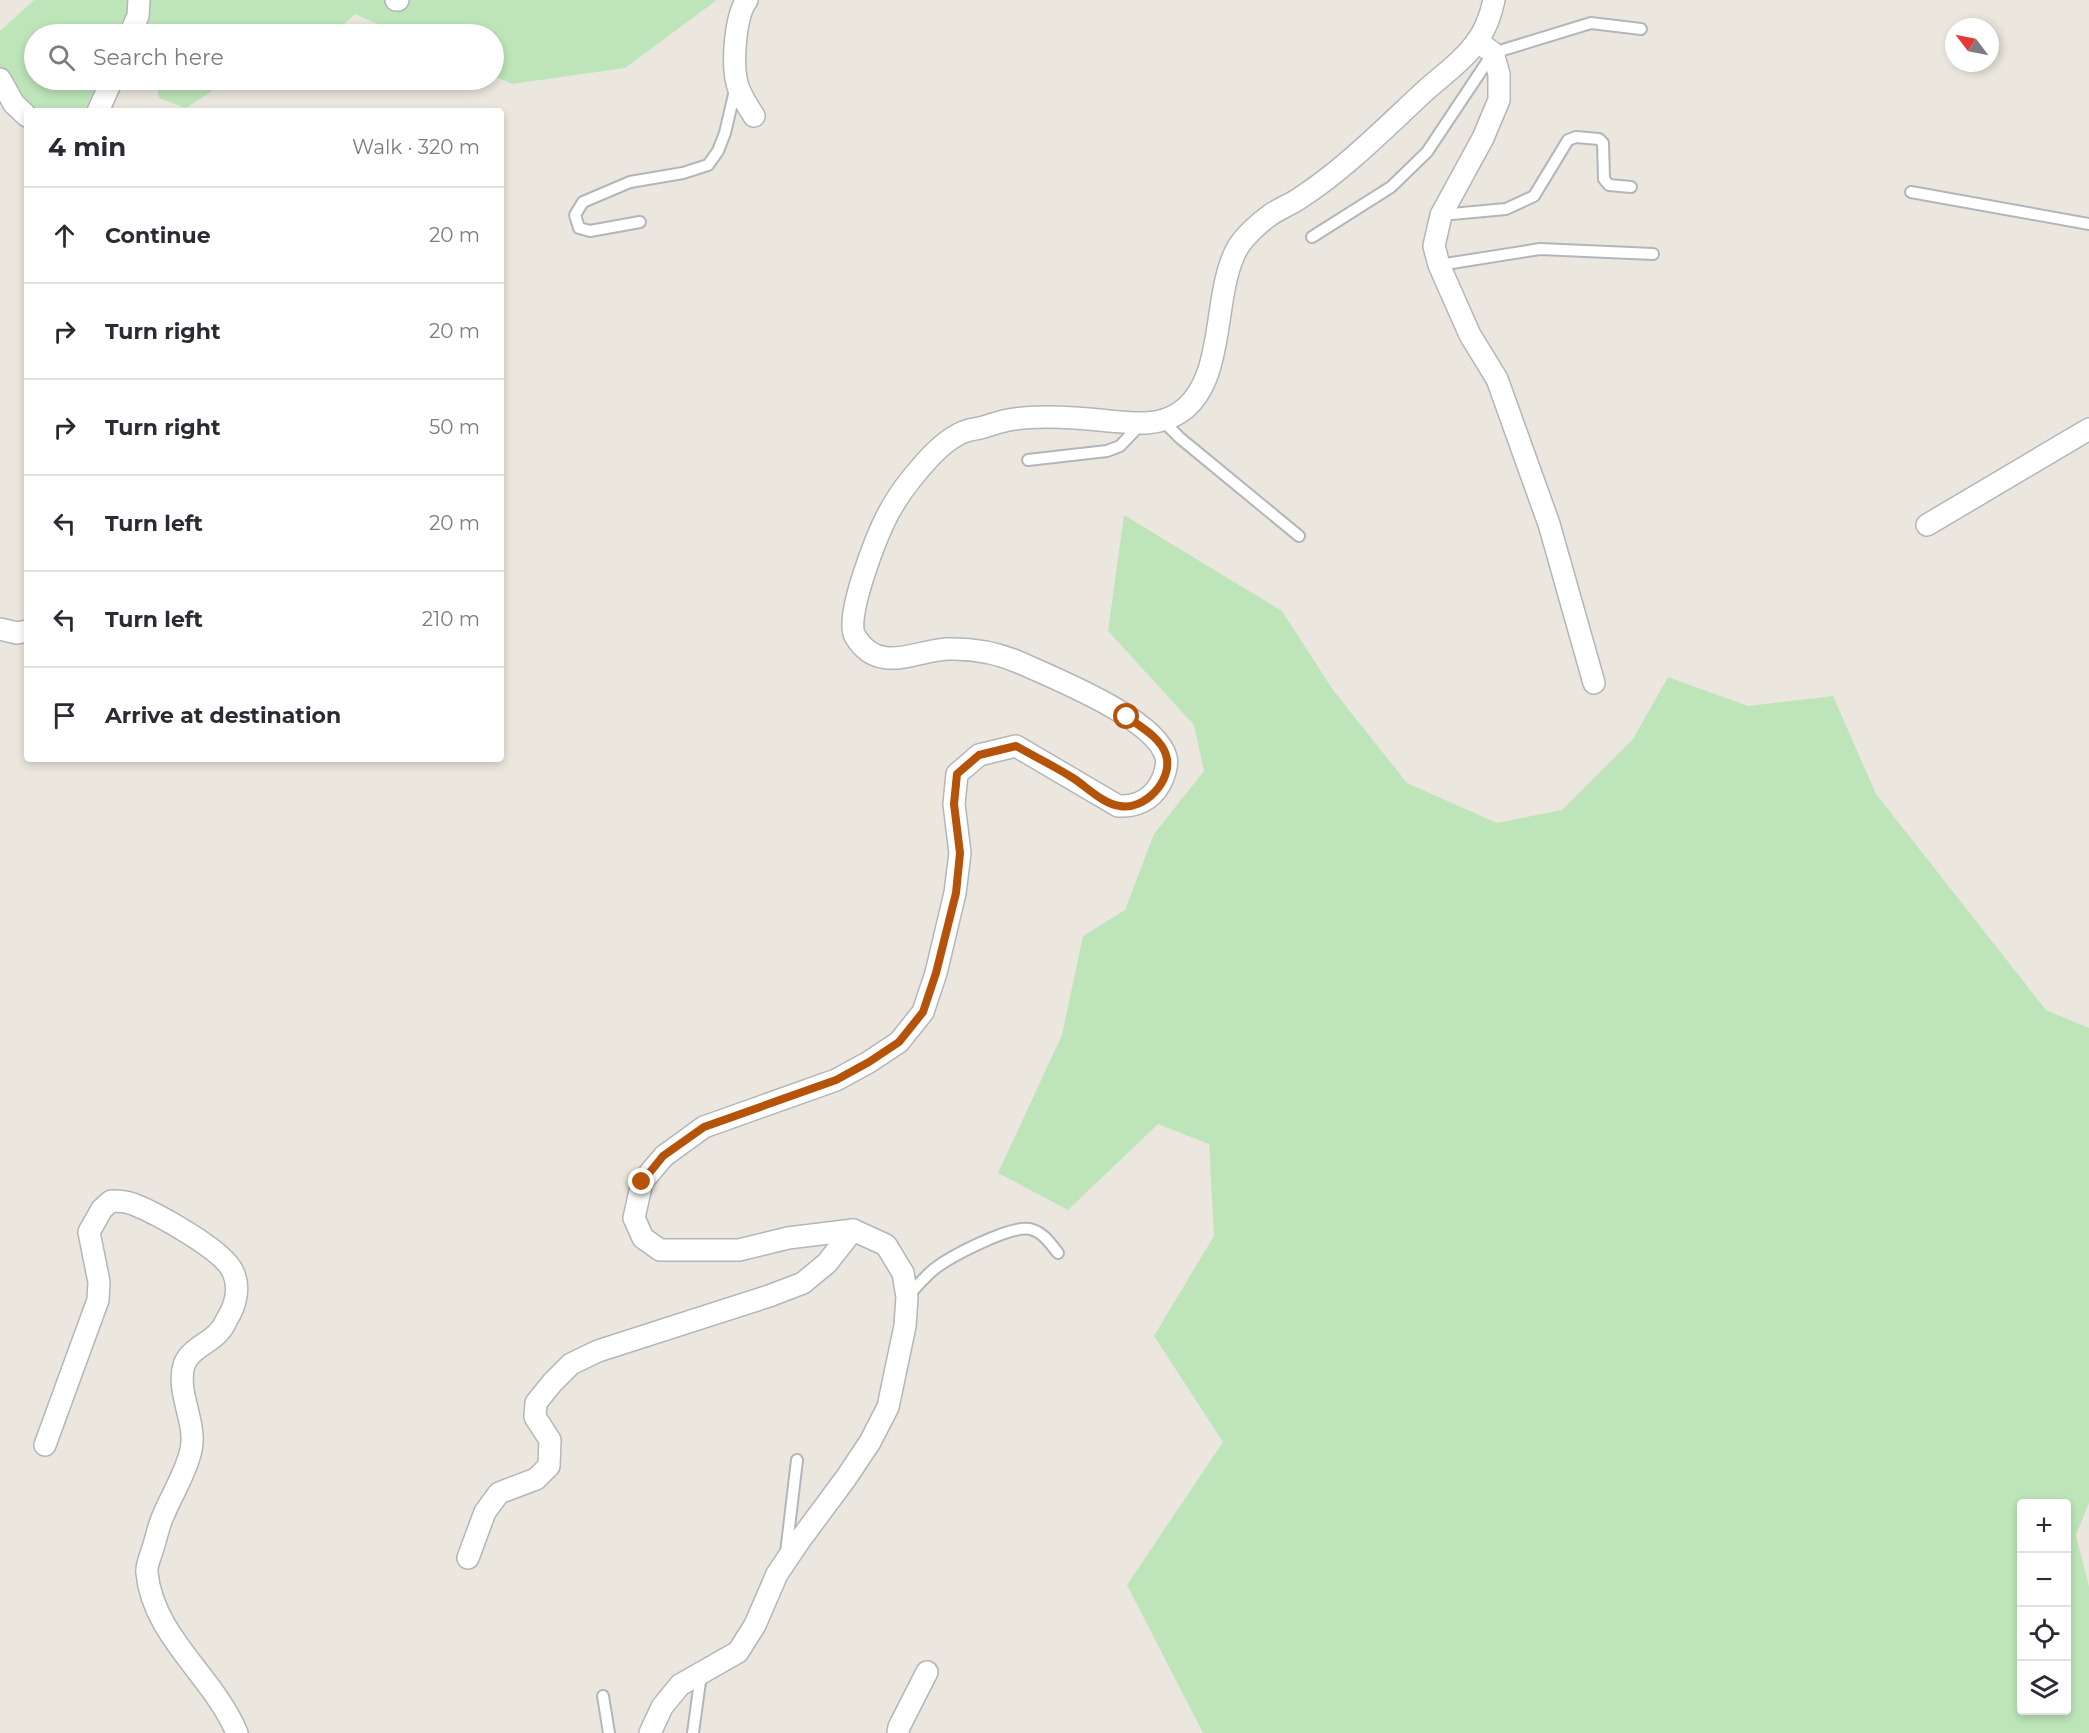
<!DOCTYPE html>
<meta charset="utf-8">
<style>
body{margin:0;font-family:Montserrat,sans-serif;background:#f2f2f3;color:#2b2b33}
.controls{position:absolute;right:18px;bottom:18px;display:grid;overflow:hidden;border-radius:6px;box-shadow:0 3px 9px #0003}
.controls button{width:54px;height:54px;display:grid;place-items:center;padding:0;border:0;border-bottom:2px solid #e1e1e2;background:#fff;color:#2b2b33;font:30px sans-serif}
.compass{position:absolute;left:1945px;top:18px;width:54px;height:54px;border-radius:50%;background:#fff;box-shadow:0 3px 9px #0003;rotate:302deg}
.stop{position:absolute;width:18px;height:18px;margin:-14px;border:4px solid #b45309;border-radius:50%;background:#fff}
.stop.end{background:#b45309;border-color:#fff;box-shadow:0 2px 6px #0008}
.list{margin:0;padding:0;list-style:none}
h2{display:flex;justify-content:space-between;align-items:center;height:78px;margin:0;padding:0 24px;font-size:26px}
h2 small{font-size:20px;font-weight:400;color:#7c7c81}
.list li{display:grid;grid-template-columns:39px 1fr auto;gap:18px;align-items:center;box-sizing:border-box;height:96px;padding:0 24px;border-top:2px solid #e1e1e2}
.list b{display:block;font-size:22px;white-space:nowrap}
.list em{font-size:20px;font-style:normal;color:#7c7c81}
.icon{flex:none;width:33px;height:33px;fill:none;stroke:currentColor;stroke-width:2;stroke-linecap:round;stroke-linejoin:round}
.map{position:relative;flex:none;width:2089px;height:1733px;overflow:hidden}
.search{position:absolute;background:#fff;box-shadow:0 3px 9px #0003;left:24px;top:24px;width:480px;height:66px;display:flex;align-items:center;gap:15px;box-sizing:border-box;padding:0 21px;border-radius:33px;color:#7c7c81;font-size:22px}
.panel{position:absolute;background:#fff;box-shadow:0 3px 9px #0003;left:24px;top:108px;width:480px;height:654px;border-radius:6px}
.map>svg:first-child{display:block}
</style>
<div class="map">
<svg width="2089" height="1733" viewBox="0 0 2089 1733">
<rect width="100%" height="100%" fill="#ebe7de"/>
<g fill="#bde5b9" fill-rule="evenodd">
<polygon points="34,0 717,0 625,68 512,84 494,76 494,34 400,34 355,14 334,34 34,34 34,80 99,80 84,111 34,111 31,109 0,69 0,31"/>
<polygon points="155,80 229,80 186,108 159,98"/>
<path d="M1124,515L1282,611L1333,690L1407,783L1497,823L1562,810L1633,739L1668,677L1748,706L1833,696L1876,794L2046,1010L2089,1028V1503L2076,1535L2089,1587V1733H1203L1127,1585L1223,1442L1154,1336L1214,1236L1209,1144L1158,1124L1068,1210L998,1173L1062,1035L1083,936L1125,910L1154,834L1204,771L1194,725L1108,631ZM2022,1504H2066V1710H2022Z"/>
</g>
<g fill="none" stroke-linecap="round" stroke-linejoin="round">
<defs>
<g id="lane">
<polyline points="1911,192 2089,224"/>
<polyline points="1441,215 1506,209 1534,196 1568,140 1576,137 1599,139 1603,143 1604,179 1609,185 1631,187"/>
<polyline points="640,222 590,231 579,228 575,215 583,202 630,182 683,173 708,165 718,151 725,133 736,86"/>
<polyline points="1312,237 1391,187 1427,152 1493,53 1591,23 1641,29"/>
<polyline points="1439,265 1540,249 1653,254"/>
<polyline points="1163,421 1180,438 1299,536"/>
<polyline points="1028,460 1107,451 1120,446 1141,424"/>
<path d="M907,1297C915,1288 924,1278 933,1270C949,1257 1010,1225 1030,1229C1043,1232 1050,1243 1058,1253"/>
<polyline points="786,1553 797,1460"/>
<polyline points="603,1696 609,1733"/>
<polyline points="693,1733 701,1674"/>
</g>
<g id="street">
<polyline points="396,0 398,0"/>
<path d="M747,0C735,16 732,63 737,83C739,94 748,106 754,116"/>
<polyline points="130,34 138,16 139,0"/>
<polyline points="1477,41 1493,53 1499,74 1499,100 1483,138 1441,215 1434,246 1439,265 1470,335 1497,379 1549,524 1594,683"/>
<polyline points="0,79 14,104 27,116"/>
<polyline points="98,111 112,80"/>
<polyline points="1927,525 2089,429"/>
<polyline points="0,629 17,633 27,631"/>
<path d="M45,1445L98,1300L99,1282L89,1232L102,1209L111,1201C118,1201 126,1201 133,1204C156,1213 224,1250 233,1272C240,1287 236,1305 227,1319C225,1324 221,1330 217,1334C207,1344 189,1350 184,1365C176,1393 197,1422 191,1450C186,1473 172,1494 163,1516C158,1527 156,1540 152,1551C150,1558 146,1566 147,1573C153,1636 214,1677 237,1733"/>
<polyline points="468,1558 485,1512 499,1493 536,1479 549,1466 550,1440 535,1417 536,1403 552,1383 571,1364 598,1351 769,1296 803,1283 827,1263 853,1230"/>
<path d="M650,1733L662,1707L680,1685L738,1652L755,1625L777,1574L800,1540L846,1478L870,1442L888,1407L905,1326L907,1297L903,1273L886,1245L853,1230L788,1238L739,1250H660L643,1238L634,1218L642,1182L664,1156L704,1127L836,1080L869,1062L899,1042L923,1012L936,973L955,893L960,853L954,804L957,774L979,755L1016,746L1118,806C1136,807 1151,800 1160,784C1164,777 1168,765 1166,757C1156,719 1058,680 1023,664C999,653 974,648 947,649C914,651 878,675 855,636C844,618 877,535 888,514C895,501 903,489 912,478C926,461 940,444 959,434C965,431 973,429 980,428C991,425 1003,420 1015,419C1043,415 1081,418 1109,421C1133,423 1157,427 1179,413C1228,381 1211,293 1238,247C1245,236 1259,223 1269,216C1278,209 1290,205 1300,198C1346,168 1386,127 1426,90C1443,75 1465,59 1478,40C1486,28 1491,14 1494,0"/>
<polyline points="898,1733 899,1727 927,1672"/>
</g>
</defs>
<use href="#lane" stroke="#b2b6ba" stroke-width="14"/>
<use href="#street" stroke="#b2b6ba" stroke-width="24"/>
<use href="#lane" stroke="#fff" stroke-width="10"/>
<use href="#street" stroke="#fff" stroke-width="21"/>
</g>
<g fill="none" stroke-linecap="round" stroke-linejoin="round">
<path stroke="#b45309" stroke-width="8" d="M642,1182L663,1156L704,1127L836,1080L869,1062L899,1042L923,1012L936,973L956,893L960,853L954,804L957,774L979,755L1016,746C1035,757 1054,766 1073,778C1087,787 1103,804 1120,806C1144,811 1174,780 1166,755C1161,738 1141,727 1127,717"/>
</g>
</svg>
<div class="controls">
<button>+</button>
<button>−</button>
<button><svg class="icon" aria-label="locate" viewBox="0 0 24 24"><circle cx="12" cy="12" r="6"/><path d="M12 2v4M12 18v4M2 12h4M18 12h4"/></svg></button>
<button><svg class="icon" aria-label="layers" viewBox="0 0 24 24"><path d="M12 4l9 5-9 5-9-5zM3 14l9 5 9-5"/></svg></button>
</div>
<svg class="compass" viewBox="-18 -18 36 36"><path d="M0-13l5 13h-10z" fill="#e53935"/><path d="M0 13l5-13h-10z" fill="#7c7c81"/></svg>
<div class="stop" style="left:1127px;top:717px"></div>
<div class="stop end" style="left:642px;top:1182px"></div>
<div class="search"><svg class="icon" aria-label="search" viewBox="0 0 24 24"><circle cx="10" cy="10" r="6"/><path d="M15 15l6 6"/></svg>Search here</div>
<section class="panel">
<h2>4 min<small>Walk · 320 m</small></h2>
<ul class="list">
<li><svg class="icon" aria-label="ahead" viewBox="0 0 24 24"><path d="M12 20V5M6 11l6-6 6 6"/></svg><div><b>Continue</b></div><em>20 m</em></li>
<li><svg class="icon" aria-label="right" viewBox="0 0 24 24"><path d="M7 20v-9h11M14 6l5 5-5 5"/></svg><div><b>Turn right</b></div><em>20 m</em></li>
<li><svg class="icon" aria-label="right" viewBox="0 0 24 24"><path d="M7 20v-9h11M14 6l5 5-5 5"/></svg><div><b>Turn right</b></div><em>50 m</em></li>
<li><svg class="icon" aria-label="left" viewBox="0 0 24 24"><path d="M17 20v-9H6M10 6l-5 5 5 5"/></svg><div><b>Turn left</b></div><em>20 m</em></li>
<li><svg class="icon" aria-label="left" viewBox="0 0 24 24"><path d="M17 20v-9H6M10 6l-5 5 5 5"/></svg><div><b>Turn left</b></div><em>210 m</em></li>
<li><svg class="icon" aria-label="arrive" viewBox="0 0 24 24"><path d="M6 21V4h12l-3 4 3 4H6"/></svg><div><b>Arrive at destination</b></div></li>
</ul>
</section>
</div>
